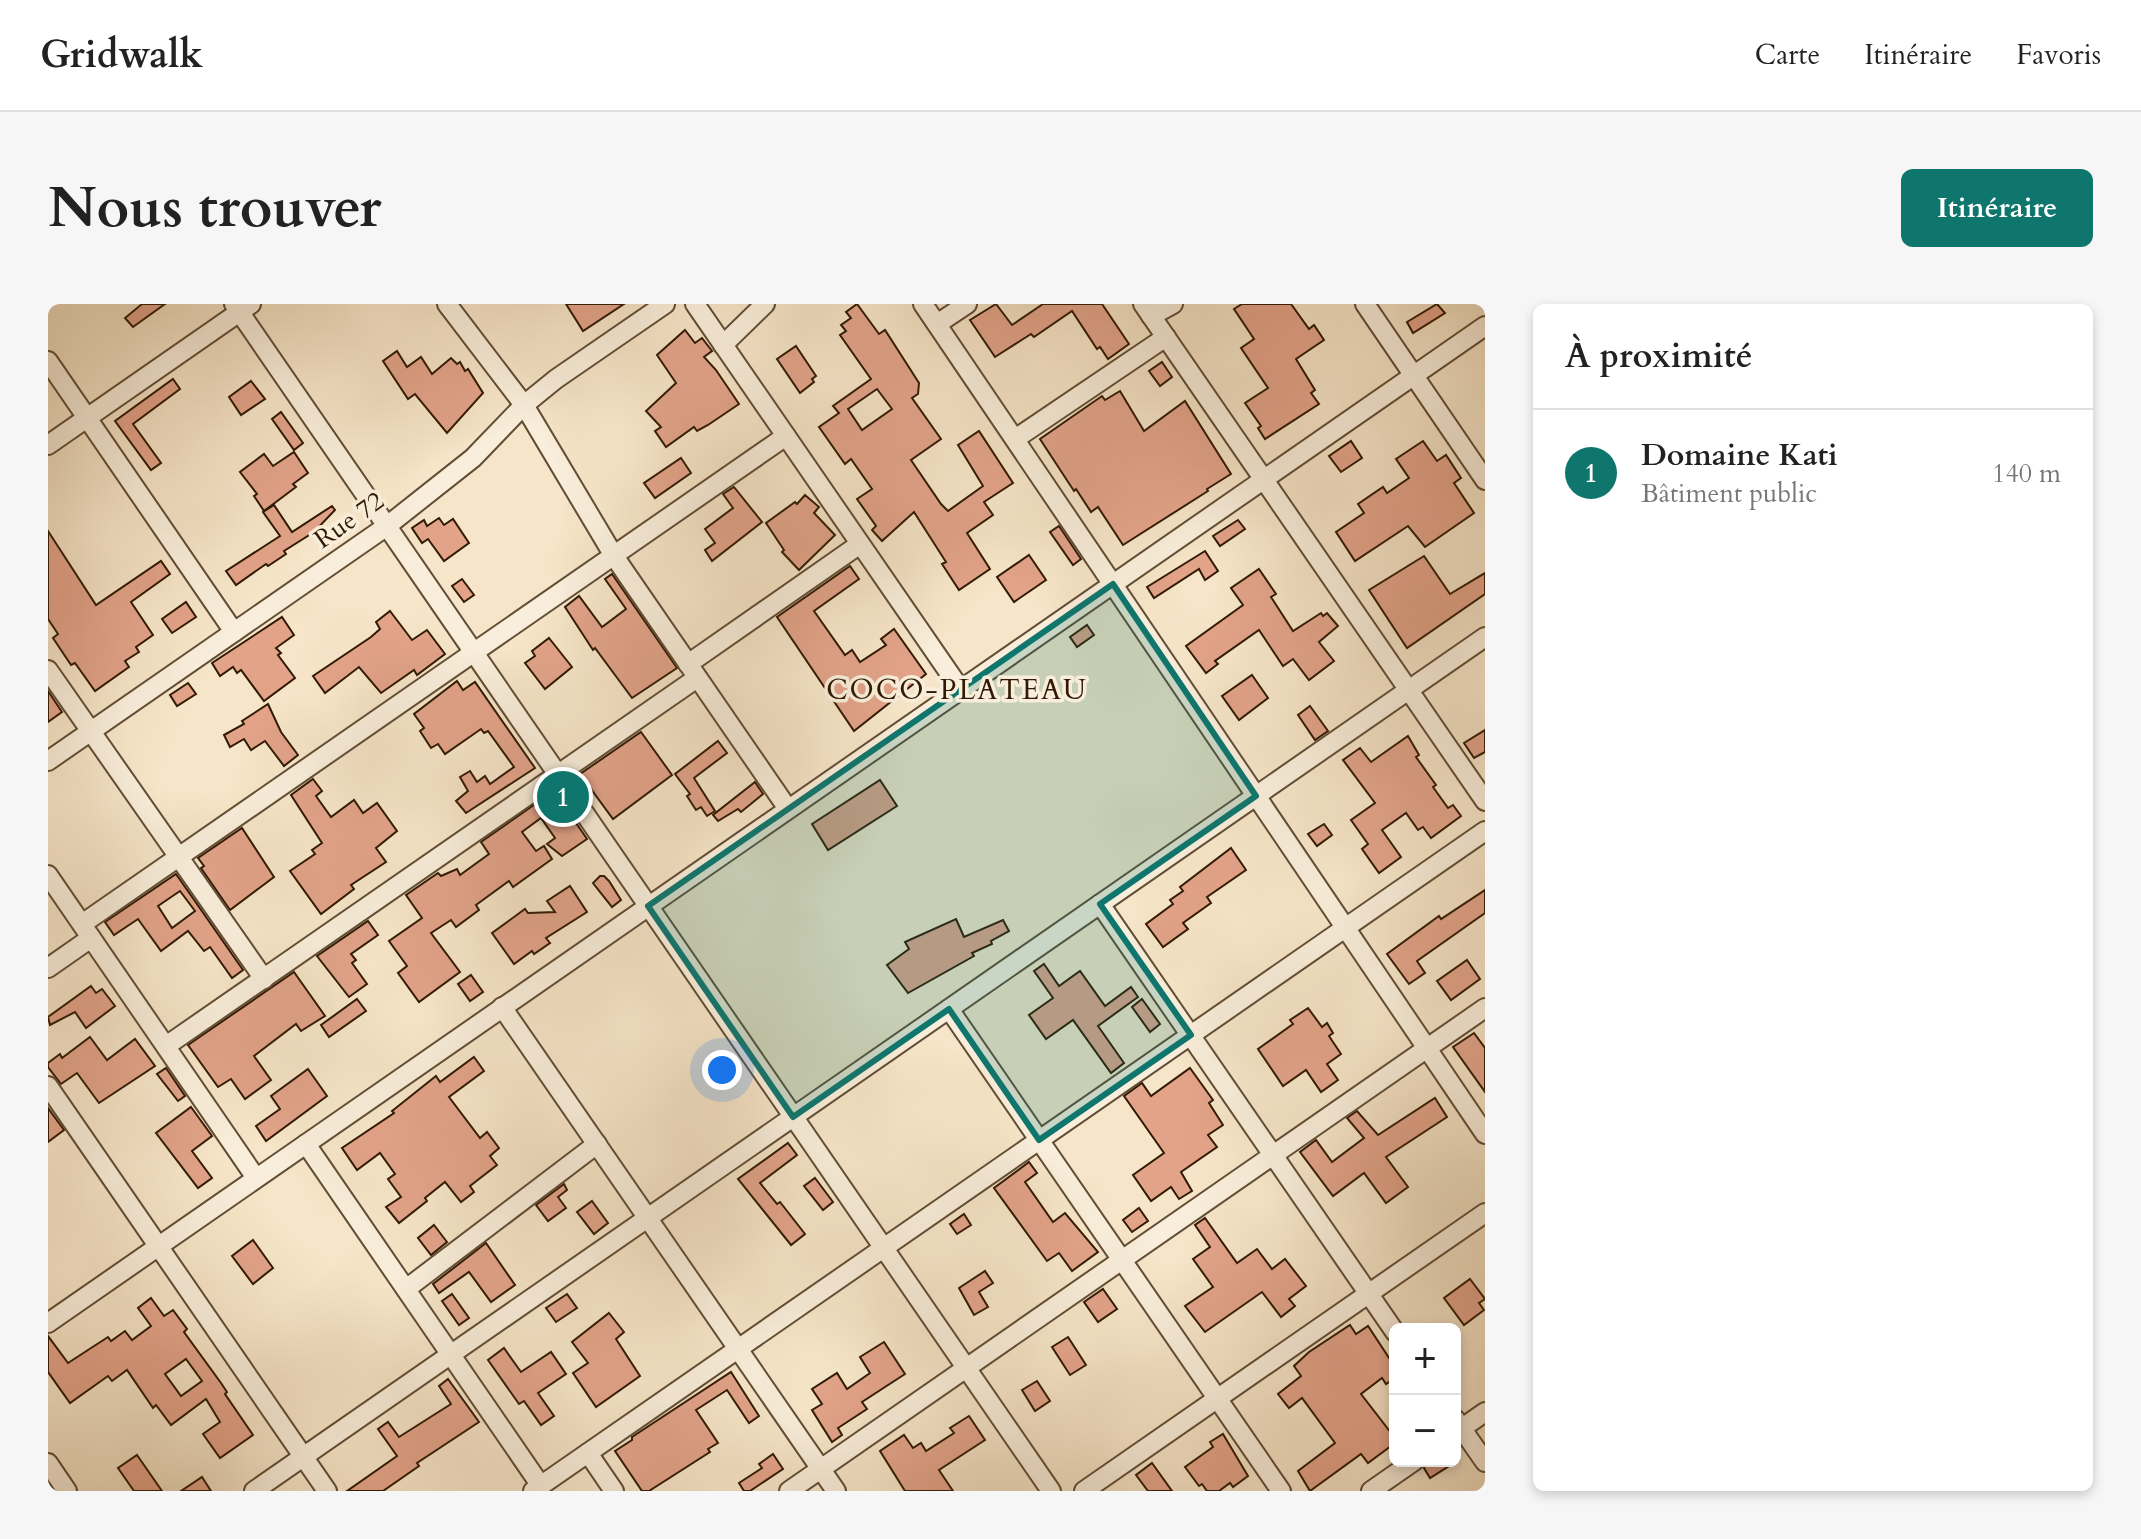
<!DOCTYPE html>
<html lang="fr">
<meta charset="utf-8">
<style>
body{margin:0;font-family:Cardo,serif;background:#f6f6f6;color:#222}
.controls{position:absolute;right:24px;bottom:24px;display:grid;overflow:hidden;border-radius:12px;box-shadow:0 4px 12px #0003}
.controls button{width:72px;height:72px;display:grid;place-items:center;padding:0;border:0;border-bottom:2px solid #e0e0e0;background:#fff;color:#222;font:40px sans-serif}
.you{position:absolute;left:674px;top:766px;width:28px;height:28px;margin:-20px;border:6px solid #fff;border-radius:50%;background:#1a73e8;box-shadow:0 0 0 12px #1a73e833}
.badge{display:grid;place-items:center;width:52px;height:52px;border-radius:50%;background:#0f766e;color:#fff;font-size:26px;font-weight:700}
.pin{position:absolute;translate:-50% -50%;border:4px solid #fff;box-shadow:0 2px 8px #0006}
.list{margin:0;padding:0;list-style:none}
h2{display:flex;justify-content:space-between;align-items:center;height:104px;margin:0;padding:0 32px;font-size:34px}
h2 small{font-size:26px;font-weight:400;color:#767676}
.list li{display:grid;grid-template-columns:52px 1fr auto;gap:24px;align-items:center;box-sizing:border-box;height:128px;padding:0 32px;border-top:2px solid #e0e0e0}
.list b{display:block;font-size:30px;white-space:nowrap}
.list p{margin:0;font-size:26px;white-space:nowrap;color:#767676}
.list em{font-size:26px;font-style:normal;color:#767676}
.map{position:relative;flex:none;width:1437px;height:1187px;overflow:hidden;border-radius:12px}
header{display:flex;align-items:center;gap:48px;box-sizing:border-box;height:112px;padding:0 40px;background:#fff;border-bottom:2px solid #e0e0e0}
header strong{font-size:38px}
nav{display:flex;gap:44px;margin-inline-start:auto;font-size:28px}
.intro{display:flex;align-items:center;justify-content:space-between;box-sizing:border-box;height:192px;padding:0 48px}
h1{margin:0;font-size:56px}
.button{padding:20px 36px;border-radius:12px;background:#0f766e;color:#fff;font-size:28px;font-weight:700}
main{display:flex;gap:48px;padding:0 48px}
aside{flex:1;background:#fff;border-radius:12px;box-shadow:0 4px 12px #0003}
.map>svg:first-child{display:block}
</style>
<header>
<strong>Gridwalk</strong>
<nav><a>Carte</a><a>Itinéraire</a><a>Favoris</a></nav>
</header>
<div class="intro"><h1>Nous trouver</h1><a class="button">Itinéraire</a></div>
<main>
<div class="map">
<svg width="1437" height="1187" viewBox="0 0 1437 1187">
<rect width="100%" height="100%" fill="#f6e5c8"/>
<filter id="stains"><feTurbulence type="fractalNoise" baseFrequency=".0025" numOctaves="4"/><feColorMatrix values="0 0 0 0 .2 0 0 0 0 .09 0 0 0 0 .02 0 0 0 .5 -.17"/></filter>
<radialGradient id="worn" r=".72"><stop offset=".6" stop-color="#630" stop-opacity="0"/><stop offset="1" stop-color="#630" stop-opacity=".3"/></radialGradient>
<g fill="#e2a389" stroke="#311a03" stroke-width="2" fill-rule="evenodd">
<polygon points="94,0 117,0 85,23 77,14"/>
<polygon points="518,0 576,0 535,27"/>
<path d="M809,0L831,30L837,26L871,79L870,90L864,94L893,135L863,156L893,200L900,207L935,182L910,141L931,127L965,179L936,198L945,211L919,229L942,265L911,286L894,260L898,258L866,208L834,237L824,226L828,222L809,195L824,185L803,155L797,160L771,123L791,109L785,102L823,75L792,31L798,27L793,21L803,14L798,8ZM829,85L844,105L814,126L800,105Z"/>
<polygon points="948,0 964,21 995,0 1054,0 1081,40 1060,55 1052,43 1049,45 1024,7 986,33 983,30 947,53 922,16"/>
<polygon points="1194,0 1243,0 1261,25 1266,21 1276,36 1248,55 1267,86 1263,89 1271,100 1217,135 1210,124 1213,122 1197,99 1220,84 1193,44 1206,35 1186,5"/>
<polygon points="1389,0 1397,9 1365,29 1359,18"/>
<polygon points="637,26 647,39 654,34 664,47 656,53 668,66 691,100 660,121 649,127 646,123 618,143 607,127 613,123 598,107 628,79 609,51"/>
<polygon points="748,42 768,72 764,75 766,78 752,89 729,55"/>
<polygon points="349,47 359,63 373,53 384,70 403,54 409,60 412,58 417,67 420,65 435,89 399,129 367,90 360,95 335,57"/>
<polygon points="1114,58 1124,73 1112,82 1101,67"/>
<polygon points="125,75 132,85 85,120 113,159 103,166 67,117"/>
<polygon points="203,77 217,95 193,111 181,93"/>
<polygon points="1072,87 1096,127 1137,97 1183,170 1159,185 1160,187 1075,241 1050,203 1043,208 1028,185 1026,187 992,135 1054,92 1057,96"/>
<polygon points="233,108 255,139 246,146 224,115"/>
<polygon points="1303,137 1314,154 1293,168 1281,152"/>
<polygon points="1375,137 1389,157 1398,151 1413,174 1406,179 1426,209 1377,243 1360,222 1307,257 1288,228 1316,209 1310,200 1335,183 1339,189 1361,174 1348,155"/>
<polygon points="246,148 260,169 245,180 248,183 216,207 206,192 209,190 192,168 216,150 225,162"/>
<polygon points="633,154 643,169 607,194 596,179"/>
<polygon points="686,183 714,218 664,257 657,246 667,239 657,225 685,204 675,190"/>
<polygon points="757,191 771,203 766,209 787,231 751,266 734,248 736,246 718,219 747,198 749,200"/>
<polygon points="226,201 244,228 284,202 287,206 266,228 236,247 238,250 220,262 218,260 188,281 178,267 232,232 215,208"/>
<polygon points="391,214 396,221 405,215 421,239 396,257 380,235 374,239 364,224 376,216 379,222"/>
<polygon points="1190,216 1197,225 1172,242 1165,232"/>
<polygon points="1011,222 1033,255 1025,261 1002,228"/>
<polygon points="0,227 48,301 113,257 122,270 83,298 105,331 88,343 91,348 77,357 81,363 47,387 27,359 23,361 5,334 10,330 0,315"/>
<polygon points="1157,247 1170,267 1157,276 1151,265 1106,294 1099,283"/>
<polygon points="981,251 998,276 966,298 949,273"/>
<polygon points="1376,252 1402,290 1437,269 1437,290 1359,344 1321,286"/>
<polygon points="802,262 811,275 766,307 797,351 804,346 812,358 838,341 833,335 846,325 878,370 806,427 729,313"/>
<polygon points="1211,265 1228,290 1223,293 1245,327 1273,309 1275,312 1279,309 1290,322 1271,338 1286,357 1261,376 1245,355 1235,362 1211,326 1167,357 1170,360 1158,369 1138,342 1195,301 1183,284"/>
<polygon points="564,270 629,364 584,394 547,344 545,346 517,303 531,292 554,323 578,305 557,275"/>
<polygon points="414,275 426,291 416,298 404,282"/>
<polygon points="138,298 148,313 124,329 114,315"/>
<polygon points="342,307 364,336 379,326 397,350 369,371 366,366 333,389 311,363 277,389 265,372 323,333 332,325 328,318"/>
<polygon points="234,313 246,331 228,344 233,349 230,351 247,374 216,397 193,366 189,369 185,363 172,372 164,359"/>
<polygon points="1039,321 1046,331 1029,343 1022,333"/>
<polygon points="501,334 524,363 497,385 477,359 487,352 484,347"/>
<polygon points="1204,371 1220,394 1191,416 1174,392"/>
<polygon points="409,377 415,386 427,378 487,464 418,509 408,497 420,487 412,473 422,467 429,478 437,472 442,480 466,463 440,427 436,429 433,425 397,450 390,440 383,444 372,427 376,424 366,410"/>
<polygon points="140,379 148,390 129,402 122,391"/>
<polygon points="0,387 14,408 0,418"/>
<polygon points="220,400 233,428 250,451 236,462 217,437 203,446 196,435 182,443 176,431 196,420 194,417"/>
<polygon points="1262,402 1280,427 1267,436 1250,411"/>
<polygon points="1437,426 1437,448 1426,454 1416,439"/>
<polygon points="593,428 624,471 565,515 532,470"/>
<polygon points="1360,432 1371,451 1368,453 1388,481 1385,483 1400,504 1405,501 1413,512 1383,534 1375,523 1370,526 1358,509 1334,526 1353,553 1331,569 1314,545 1320,540 1303,516 1327,499 1295,456 1312,444 1323,458"/>
<polygon points="670,437 679,449 646,474 667,507 659,512 653,503 648,506 639,492 642,490 627,470"/>
<polygon points="265,475 274,487 268,492 283,513 306,496 315,509 329,499 349,527 328,544 338,558 303,581 306,585 273,610 242,567 267,550 264,546 274,539 243,491"/>
<polygon points="832,476 849,502 780,546 764,520"/>
<polygon points="707,478 715,490 693,508 690,505 670,517 665,511"/>
<polygon points="506,487 539,535 514,552 499,540 507,534 493,514 474,528 488,547 496,542 504,555 465,583 461,577 428,601 431,606 408,623 403,616 383,629 412,668 371,698 350,669 359,662 341,637 374,614 358,591 390,569 393,572 409,565 412,571 441,550 433,538"/>
<polygon points="1276,520 1284,531 1269,542 1260,530"/>
<polygon points="194,524 226,573 182,606 153,564 156,562 150,554"/>
<polygon points="1183,544 1198,566 1159,593 1163,599 1135,619 1140,625 1115,643 1098,620 1125,600 1122,596 1135,587 1132,583"/>
<path d="M128,570L195,666L184,674L162,643L156,647L140,627L113,647L90,615L66,631L57,618ZM132,587L147,607L124,624L110,602Z"/>
<polygon points="552,572 556,572 561,577 573,596 564,603 545,579"/>
<polygon points="522,582 539,608 498,634 502,639 486,650 484,647 466,660 444,629 477,605 480,609 507,608 499,597"/>
<polygon points="1437,586 1437,609 1369,657 1377,669 1361,680 1339,650 1391,612 1393,615"/>
<polygon points="908,615 916,633 955,616 961,627 943,637 944,640 924,649 926,652 860,689 839,661 861,645 857,638"/>
<polygon points="320,617 330,631 303,650 308,656 304,659 319,680 301,693 269,652"/>
<polygon points="1419,656 1432,675 1403,696 1389,677"/>
<polygon points="996,660 1011,682 1032,667 1057,702 1083,683 1090,693 1050,722 1076,759 1063,769 1025,716 998,735 981,711 1005,694 986,667"/>
<polygon points="246,668 277,712 253,727 248,720 206,752 223,776 197,795 183,775 170,783 140,741"/>
<polygon points="423,671 435,688 422,697 410,680"/>
<polygon points="43,682 48,689 54,685 67,702 38,724 27,708 2,721 0,713"/>
<polygon points="309,695 318,707 281,733 273,721"/>
<polygon points="1094,695 1112,720 1102,728 1084,703"/>
<polygon points="1260,704 1274,723 1279,719 1285,729 1281,732 1293,750 1279,760 1290,776 1273,788 1258,766 1235,782 1210,745 1245,720 1242,716"/>
<polygon points="1426,729 1437,744 1437,788 1405,743"/>
<polygon points="42,733 59,756 87,735 107,762 51,799 29,769 13,780 0,763 0,759 12,750 14,754"/>
<polygon points="426,753 436,767 401,793 432,834 439,828 451,844 442,852 449,861 422,882 426,888 413,898 397,878 377,894 379,897 351,919 338,903 353,893 340,875 347,870 332,849 309,866 294,844 346,809 344,807 388,772 392,778"/>
<polygon points="118,764 137,792 130,797 109,770"/>
<polygon points="1142,764 1165,796 1161,799 1175,821 1160,831 1169,843 1133,868 1144,887 1131,895 1123,883 1103,897 1085,871 1116,849 1076,792 1094,779 1103,792"/>
<polygon points="260,765 279,792 218,837 208,822 232,805 223,792"/>
<polygon points="1387,794 1399,813 1338,853 1360,883 1338,899 1316,869 1285,892 1252,848 1268,836 1284,858 1316,834 1299,814 1309,807 1330,831"/>
<polygon points="143,803 164,832 144,847 164,874 150,884 108,829"/>
<polygon points="0,804 16,826 0,838"/>
<polygon points="740,839 749,851 712,879 729,900 732,898 757,930 743,941 690,875"/>
<polygon points="981,858 989,869 977,878 1005,918 1017,909 1050,948 1024,967 1011,949 999,957 946,884"/>
<polygon points="767,874 785,898 775,906 756,882"/>
<polygon points="516,880 519,886 510,893 518,904 500,917 488,901"/>
<polygon points="544,897 560,919 546,930 529,908"/>
<polygon points="1091,904 1100,917 1084,928 1075,916"/>
<polygon points="916,910 923,921 909,930 902,920"/>
<polygon points="1157,914 1189,959 1209,945 1224,965 1237,955 1258,982 1241,995 1247,1002 1233,1013 1214,988 1157,1028 1137,1002 1165,983 1145,955 1162,943 1147,921"/>
<polygon points="386,921 399,938 383,951 370,934"/>
<polygon points="205,936 225,964 205,980 184,952"/>
<polygon points="438,939 467,981 443,998 421,968 391,989 385,980"/>
<polygon points="937,967 945,979 931,988 940,1003 926,1011 911,984"/>
<polygon points="1422,975 1437,995 1431,999 1436,1006 1416,1021 1396,994"/>
<polygon points="1055,985 1069,1005 1050,1018 1036,998"/>
<polygon points="404,990 421,1014 411,1021 394,997"/>
<polygon points="519,990 529,1004 508,1018 498,1004"/>
<path d="M103,994L116,1012L125,1006L139,1025L136,1028L173,1079L179,1088L177,1090L205,1131L172,1154L155,1130L172,1118L158,1095L123,1121L108,1101L105,1104L79,1066L64,1077L60,1072L22,1099L0,1068V1032L20,1059L60,1033L63,1037L77,1027L84,1036L103,1022L90,1004ZM138,1055L154,1077L133,1092L117,1070Z"/>
<polygon points="561,1009 576,1028 568,1035 592,1072 548,1103 525,1069 540,1059 524,1038"/>
<polygon points="1302,1021 1308,1030 1320,1022 1347,1063 1347,1074 1338,1080 1334,1074 1313,1090 1347,1134 1347,1139 1320,1159 1313,1150 1262,1187 1250,1167 1287,1139 1254,1094 1241,1104 1230,1090 1253,1072 1246,1062 1261,1048"/>
<polygon points="1020,1033 1038,1061 1022,1071 1004,1043"/>
<polygon points="836,1038 857,1070 814,1098 819,1105 790,1124 794,1131 784,1138 764,1106 774,1100 764,1085 789,1069 799,1085 822,1069 812,1053"/>
<polygon points="456,1044 473,1068 503,1048 518,1070 490,1089 506,1112 493,1121 476,1097 471,1100 440,1056"/>
<polygon points="683,1068 711,1112 701,1119 679,1086 648,1106 670,1139 660,1145 662,1148 601,1187 594,1187 567,1147 584,1136 584,1133"/>
<polygon points="400,1075 431,1118 369,1159 371,1162 335,1187 299,1187 349,1152 330,1125 340,1118 351,1133 403,1100 391,1082"/>
<polygon points="989,1077 1002,1097 987,1107 974,1086"/>
<polygon points="921,1112 937,1136 891,1166 905,1187 857,1187 832,1147 856,1131 865,1144 873,1139 878,1147 906,1129 902,1124"/>
<polygon points="1175,1130 1200,1172 1185,1183 1182,1179 1171,1187 1159,1187 1154,1180 1151,1182 1137,1163 1165,1143 1162,1138"/>
<polygon points="725,1150 735,1165 702,1187 696,1187 691,1179 714,1164 711,1160"/>
<polygon points="89,1151 114,1187 86,1187 70,1164"/>
<polygon points="1378,1157 1409,1157 1382,1174 1376,1164"/>
<polygon points="1104,1159 1124,1187 1100,1187 1088,1171"/>
<polygon points="154,1173 163,1187 133,1187"/>
</g>
<g fill="none" stroke-linecap="round" stroke-linejoin="round">
<defs>
<g id="street">
<polyline points="186,0 1003,1187"/>
<polyline points="399,0 476,101 566,252 740,505"/>
<polyline points="647,0 913,386"/>
<polyline points="875,0 1437,830"/>
<polyline points="1095,0 1437,497"/>
<polyline points="1317,0 1437,176"/>
<polyline points="1103,12 1125,0"/>
<polyline points="889,20 919,0"/>
<polyline points="675,41 717,0"/>
<polyline points="0,57 186,328"/>
<polyline points="967,135 1118,33"/>
<polyline points="0,141 203,0"/>
<polyline points="640,360 812,240"/>
<polyline points="0,366 216,675"/>
<polyline points="0,457 339,222 425,154 476,101 508,75 617,0"/>
<polyline points="0,571 208,874"/>
<polyline points="1052,600 1347,1028"/>
<polyline points="34,620 738,132"/>
<polyline points="0,664 43,634"/>
<polyline points="454,703 788,1187"/>
<polyline points="901,705 1233,1187"/>
<polyline points="118,742 649,374"/>
<polyline points="0,782 279,1187"/>
<polyline points="258,840 493,1182"/>
<polyline points="358,985 549,840"/>
<polyline points="0,1019 1437,22"/>
<polyline points="1407,1115 1437,1158"/>
<polyline points="1407,1129 1437,1108"/>
<polyline points="540,1149 566,1187"/>
<polyline points="0,1159 19,1187"/>
<polyline points="206,1187 1437,333"/>
<polyline points="485,1187 1437,527"/>
<polyline points="741,1187 1437,704"/>
<polyline points="1036,1187 1437,909"/>
<polyline points="1323,1187 1366,1157"/>
</g>
</defs>
<use href="#street" stroke="#624d34" stroke-width="22"/>
<use href="#street" stroke="#f9eedb" stroke-width="18"/>
</g>
<path fill="#0f766e" fill-opacity="0.2" stroke="#0f766e" stroke-width="6" stroke-linejoin="round" d="M1065,280L1208,492L1052,600L1143,731L991,836L901,705L745,813L600,602Z"/>
<g text-anchor="middle" dominant-baseline="central" stroke-width="7" stroke-linejoin="round" paint-order="stroke">
<g font-size="26" fill="#311a03" stroke="#f9eedb">
<text transform="translate(301 216) rotate(-35)">Rue 72</text>
</g>
<g font-size="28" letter-spacing="2" fill="#311a03" stroke="#f9eedb">
<text x="909" y="386">COCO-PLATEAU</text>
</g>
</g>
<rect width="100%" height="100%" filter="url(#stains)"/>
<rect width="100%" height="100%" fill="url(#worn)"/>
</svg>
<div class="controls">
<button>+</button>
<button>−</button>
</div>
<div class="you"></div>
<div class="pin badge" style="left:515px;top:493px">1</div>
</div>
<aside>
<h2>À proximité<small></small></h2>
<ul class="list">
<li><span class="badge">1</span><div><b>Domaine Kati</b><p>Bâtiment public</p></div><em>140 m</em></li>
</ul>
</aside>
</main>
